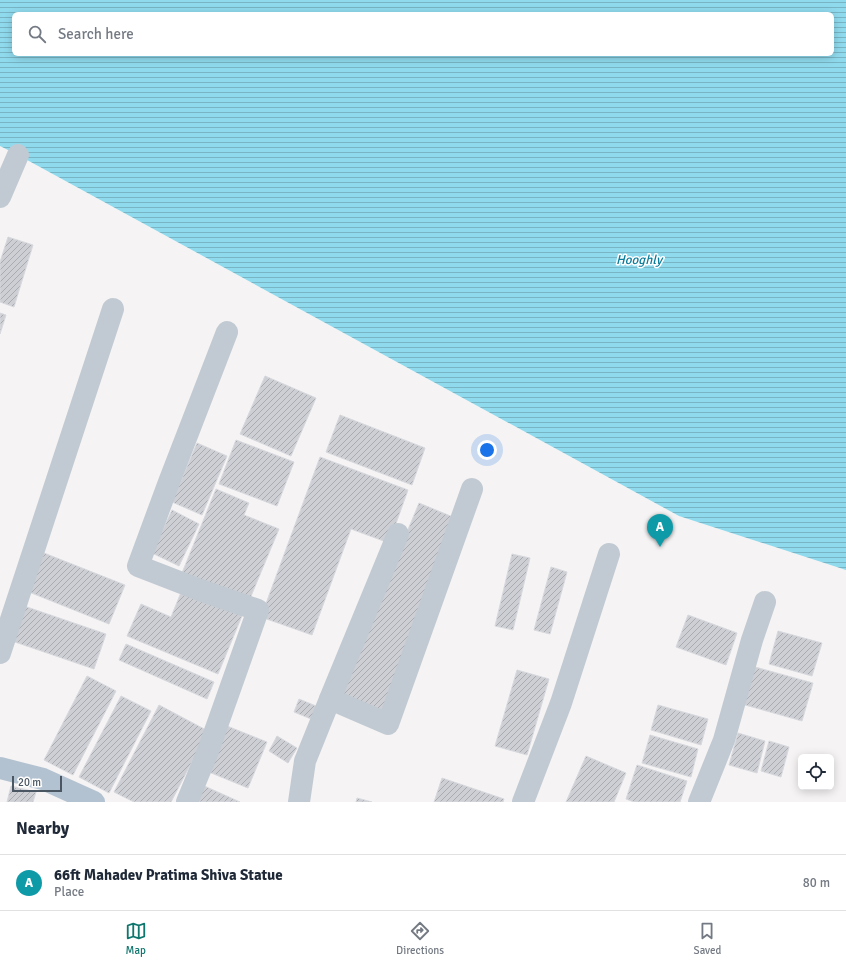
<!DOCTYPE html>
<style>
body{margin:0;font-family:Signika,sans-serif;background:#f2f2f3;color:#1f2937}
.controls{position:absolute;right:12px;bottom:12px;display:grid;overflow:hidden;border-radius:6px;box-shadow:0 2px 10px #0003}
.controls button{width:36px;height:36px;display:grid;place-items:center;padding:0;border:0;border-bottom:1px solid #e0e1e3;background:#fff;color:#1f2937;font:20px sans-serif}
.scale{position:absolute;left:12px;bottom:10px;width:50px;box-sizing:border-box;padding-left:4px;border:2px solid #4a5661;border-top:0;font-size:11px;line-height:14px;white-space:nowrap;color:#4a5661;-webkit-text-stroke:3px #fff;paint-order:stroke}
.you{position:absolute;left:487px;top:450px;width:14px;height:14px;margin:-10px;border:3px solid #fff;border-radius:50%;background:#1a73e8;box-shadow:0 0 0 6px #1a73e833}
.badge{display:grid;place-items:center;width:26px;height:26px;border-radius:50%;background:#0f766e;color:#fff;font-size:13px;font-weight:700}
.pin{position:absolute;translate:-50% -33px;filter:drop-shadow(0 1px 2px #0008)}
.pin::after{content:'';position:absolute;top:21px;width:14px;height:12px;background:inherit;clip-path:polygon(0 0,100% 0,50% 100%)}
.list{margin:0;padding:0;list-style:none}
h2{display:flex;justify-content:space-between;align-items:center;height:52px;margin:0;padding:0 16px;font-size:17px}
h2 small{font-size:13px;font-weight:400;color:#747a83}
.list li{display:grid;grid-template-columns:26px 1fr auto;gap:12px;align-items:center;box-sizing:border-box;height:56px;padding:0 16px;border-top:1px solid #e0e1e3}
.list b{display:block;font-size:15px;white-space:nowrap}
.list p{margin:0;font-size:13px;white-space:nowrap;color:#747a83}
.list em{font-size:13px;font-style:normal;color:#747a83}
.icon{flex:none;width:22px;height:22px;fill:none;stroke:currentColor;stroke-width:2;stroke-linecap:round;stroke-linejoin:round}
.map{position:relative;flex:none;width:846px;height:802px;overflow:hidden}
.search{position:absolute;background:#fff;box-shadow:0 2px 10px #0003;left:12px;right:12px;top:12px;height:44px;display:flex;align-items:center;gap:10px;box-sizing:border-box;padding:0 14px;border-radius:6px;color:#747a83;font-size:15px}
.sheet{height:108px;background:#fff}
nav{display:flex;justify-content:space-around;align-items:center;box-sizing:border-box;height:56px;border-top:1px solid #e0e1e3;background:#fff;font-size:11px;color:#747a83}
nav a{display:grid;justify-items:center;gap:2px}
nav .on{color:#0f766e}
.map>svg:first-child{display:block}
</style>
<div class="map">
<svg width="846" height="802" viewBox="0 0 846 802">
<defs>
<pattern id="water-rules" width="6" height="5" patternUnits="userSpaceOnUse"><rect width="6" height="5" fill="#90daee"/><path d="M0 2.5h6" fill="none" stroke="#78b4c4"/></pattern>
<pattern id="building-hatch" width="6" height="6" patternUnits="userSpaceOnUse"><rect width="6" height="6" fill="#cdcfd5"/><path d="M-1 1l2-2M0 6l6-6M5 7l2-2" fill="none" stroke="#a8abb0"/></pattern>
</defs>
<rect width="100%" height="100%" fill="#f5f3f3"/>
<path fill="url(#water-rules)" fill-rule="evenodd" d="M0,0H846V570L679,516L18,155L0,146ZM14,14H832V54H14Z"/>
<g fill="url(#building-hatch)" stroke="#d7d9de">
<polygon points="8,237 33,245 14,307 0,302 0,262"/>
<polygon points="0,313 6,315 0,334"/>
<polygon points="265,376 316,398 291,456 240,434"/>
<polygon points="340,415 425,448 412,485 326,452"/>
<polygon points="236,440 294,462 277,506 219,484"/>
<polygon points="197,443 227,456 202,515 172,502"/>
<polygon points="320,457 408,490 389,543 351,529 312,635 261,617"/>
<polygon points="216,489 249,503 244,515 279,529 249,601 182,573"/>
<polygon points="419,503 453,517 389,715 340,694"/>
<polygon points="172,510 199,524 179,566 152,553"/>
<polygon points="44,553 125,585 109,624 29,592"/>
<polygon points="512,554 530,558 513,630 495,626"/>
<polygon points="551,567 567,572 550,634 534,630"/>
<polygon points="184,585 244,611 218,674 127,636 141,604 171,617"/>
<polygon points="24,606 106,634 94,669 12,641"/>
<polygon points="688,615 737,633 726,665 676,647"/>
<polygon points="778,631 822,643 812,676 769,664"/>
<polygon points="126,644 214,682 207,699 119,660"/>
<polygon points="748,665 813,683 802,721 738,703"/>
<polygon points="517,670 549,679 527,755 495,746"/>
<polygon points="87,676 116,691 73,775 44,760"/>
<polygon points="121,696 151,711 109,793 79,777"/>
<polygon points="299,699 321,708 316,721 294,712"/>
<polygon points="159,705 208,731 171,802 134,802 114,792"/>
<polygon points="658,705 708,719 701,745 651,730"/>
<polygon points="222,724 267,742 248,788 204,770"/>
<polygon points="738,733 765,741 757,773 729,765"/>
<polygon points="650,735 698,749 691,777 642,763"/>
<polygon points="277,736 297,748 288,763 269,751"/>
<polygon points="769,741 789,747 781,777 761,771"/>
<polygon points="586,756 626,773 614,802 566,802"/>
<polygon points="637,765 687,781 680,802 634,802 626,799"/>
<polygon points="442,778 504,799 503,802 434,802"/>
<polygon points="200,784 240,802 192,802"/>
<polygon points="11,786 36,792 33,802 7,802"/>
<polygon points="357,798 372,802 356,802"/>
</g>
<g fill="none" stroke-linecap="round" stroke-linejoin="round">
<g stroke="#c1cad2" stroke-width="22">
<polyline points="0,197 18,155"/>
<polyline points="0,653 113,309"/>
<polyline points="330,699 398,534"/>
<polyline points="187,802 208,751 258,610 200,590 138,566 169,482 227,332"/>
<polyline points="299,802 305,761 330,699 388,724 472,489"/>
<polyline points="523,802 561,703 609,554"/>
<polyline points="699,802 724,740 752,640 765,602"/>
</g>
<polyline stroke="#b3c2d1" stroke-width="22" points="0,768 43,779 94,802"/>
</g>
<g text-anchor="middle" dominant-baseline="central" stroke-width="3" stroke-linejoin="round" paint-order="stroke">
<g font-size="13" font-style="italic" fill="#0c7c9b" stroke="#fff">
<text x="639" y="260">Hooghly</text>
</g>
</g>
</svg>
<div class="controls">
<button><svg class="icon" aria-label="locate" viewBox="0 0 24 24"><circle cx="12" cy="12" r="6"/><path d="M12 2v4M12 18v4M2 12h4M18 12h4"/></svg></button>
</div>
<div class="scale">20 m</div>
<div class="you"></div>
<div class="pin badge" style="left:660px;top:547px;background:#0f9aa8">A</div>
<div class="search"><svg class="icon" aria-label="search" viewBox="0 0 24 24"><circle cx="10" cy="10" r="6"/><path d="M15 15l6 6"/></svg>Search here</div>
</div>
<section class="sheet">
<h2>Nearby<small></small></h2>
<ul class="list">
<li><span class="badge" style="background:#0f9aa8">A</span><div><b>66ft Mahadev Pratima Shiva Statue</b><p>Place</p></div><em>80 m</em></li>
</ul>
</section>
<nav>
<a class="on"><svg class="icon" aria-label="map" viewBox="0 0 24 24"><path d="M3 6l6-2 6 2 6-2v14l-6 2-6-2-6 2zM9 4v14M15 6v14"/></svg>Map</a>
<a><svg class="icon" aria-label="directions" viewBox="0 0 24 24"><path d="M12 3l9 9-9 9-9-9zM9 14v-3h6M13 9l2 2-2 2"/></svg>Directions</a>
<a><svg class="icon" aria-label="saved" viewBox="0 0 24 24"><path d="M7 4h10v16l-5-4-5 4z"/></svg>Saved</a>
</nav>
